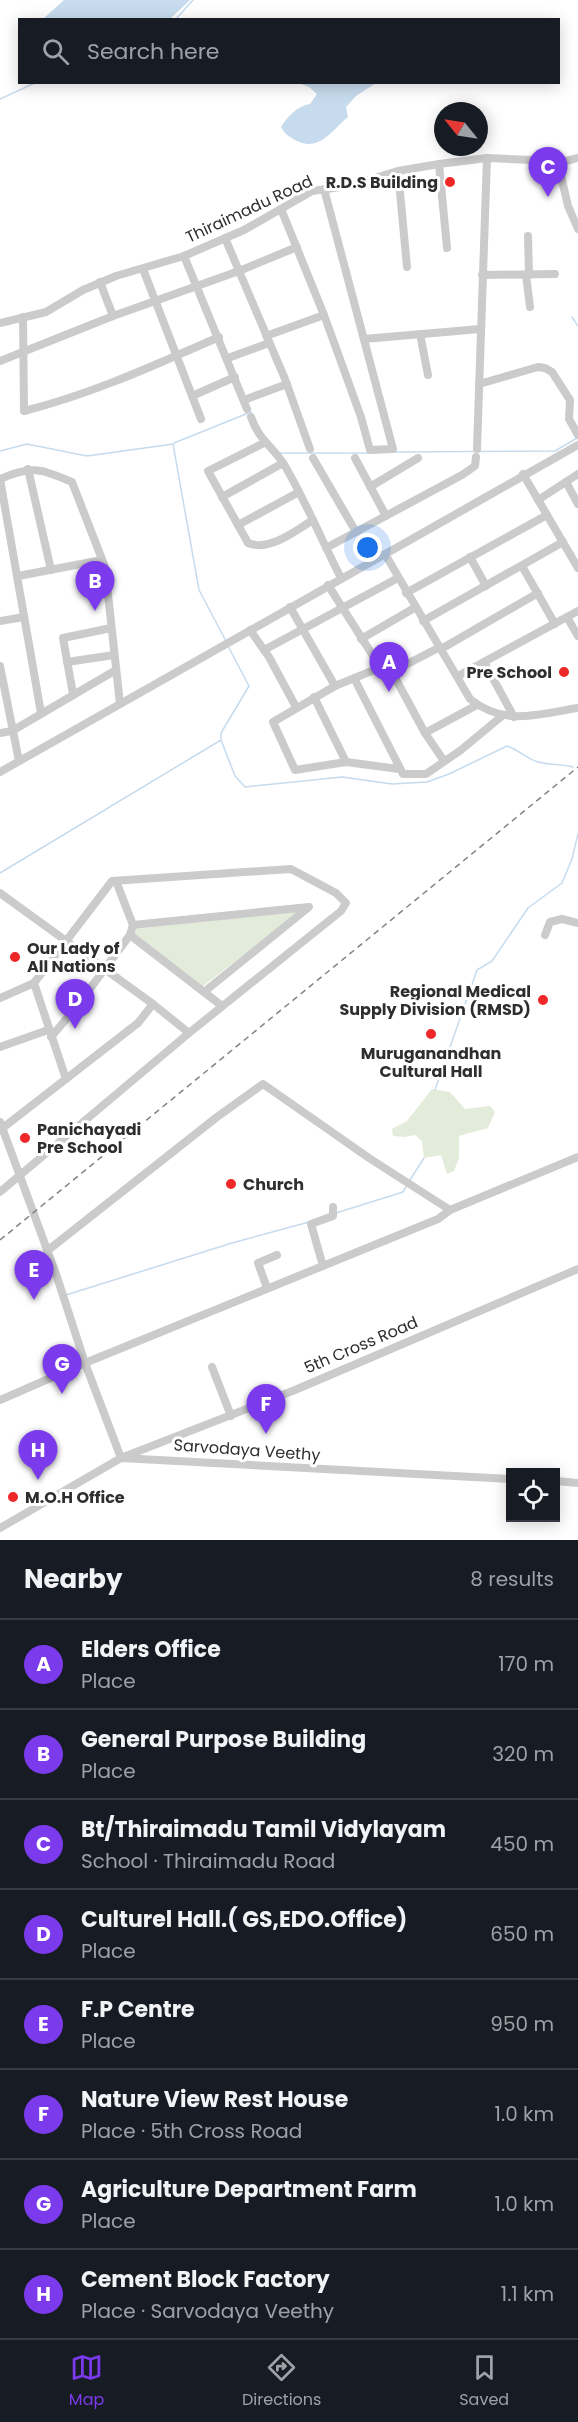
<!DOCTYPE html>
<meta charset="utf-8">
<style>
body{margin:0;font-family:Poppins,sans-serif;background:#20242c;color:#f1f3f6}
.controls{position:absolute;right:18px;bottom:18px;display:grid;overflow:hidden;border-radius:0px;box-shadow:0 3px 15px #0003}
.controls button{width:54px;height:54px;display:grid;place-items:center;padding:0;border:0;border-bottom:2px solid #363941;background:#171b24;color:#f1f3f6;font:30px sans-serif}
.compass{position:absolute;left:434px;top:102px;width:54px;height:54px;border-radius:50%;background:#171b24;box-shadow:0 3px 15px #0003;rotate:300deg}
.you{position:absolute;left:368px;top:548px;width:21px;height:21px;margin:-15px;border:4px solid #fff;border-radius:50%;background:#1a73e8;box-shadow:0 0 0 9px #1a73e833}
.badge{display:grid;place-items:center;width:39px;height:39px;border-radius:50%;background:#7c3aed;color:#fff;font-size:20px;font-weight:700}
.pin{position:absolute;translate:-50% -50px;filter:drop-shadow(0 2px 3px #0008)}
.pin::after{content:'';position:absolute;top:32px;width:21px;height:18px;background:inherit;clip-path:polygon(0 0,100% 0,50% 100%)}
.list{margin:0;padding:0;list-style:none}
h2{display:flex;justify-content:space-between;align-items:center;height:78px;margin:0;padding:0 24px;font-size:26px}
h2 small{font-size:20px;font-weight:400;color:#9ea1a6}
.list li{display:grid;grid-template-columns:39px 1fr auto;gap:18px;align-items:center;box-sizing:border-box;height:90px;padding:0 24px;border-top:2px solid #363941}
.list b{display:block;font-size:22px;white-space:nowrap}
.list p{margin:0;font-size:20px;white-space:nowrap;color:#9ea1a6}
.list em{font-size:20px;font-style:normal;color:#9ea1a6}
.icon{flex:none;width:33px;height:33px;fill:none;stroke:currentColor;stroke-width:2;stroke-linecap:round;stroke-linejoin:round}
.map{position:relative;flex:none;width:578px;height:1540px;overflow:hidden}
.search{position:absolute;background:#171b24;box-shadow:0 3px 15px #0003;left:18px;right:18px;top:18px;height:66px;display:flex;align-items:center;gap:15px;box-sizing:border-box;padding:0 21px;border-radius:0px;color:#9ea1a6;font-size:22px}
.sheet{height:798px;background:#171b24}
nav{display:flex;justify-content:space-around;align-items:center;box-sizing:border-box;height:84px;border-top:2px solid #363941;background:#171b24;font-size:16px;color:#9ea1a6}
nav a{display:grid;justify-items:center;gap:3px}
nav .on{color:#7c3aed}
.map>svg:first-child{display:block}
</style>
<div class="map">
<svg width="578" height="1540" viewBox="0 0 578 1540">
<rect width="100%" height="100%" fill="#fff"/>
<g fill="#e3ecdb">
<polygon points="300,911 202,987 134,936 136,929"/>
<polygon points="432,1089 450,1092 465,1109 490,1106 495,1112 488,1128 459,1136 459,1158 454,1171 447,1174 441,1155 424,1158 422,1141 415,1135 404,1137 393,1136 392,1129 407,1121"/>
</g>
<g fill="#c6dbed">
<polygon points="64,0 190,0 170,19 43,19"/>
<path d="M298,83H376L356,96L346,107L348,117C331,131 319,153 295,140C288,136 285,134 281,127C288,116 297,106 310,104L317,94L309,87Z"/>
</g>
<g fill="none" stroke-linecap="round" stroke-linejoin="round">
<g stroke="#c6dbed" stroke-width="1.5">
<polyline points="175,20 193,0"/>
<polyline points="0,99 37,82"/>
<polyline points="572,317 578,326"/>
<polyline points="174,443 251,412 252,414"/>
<polyline points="0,451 27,444 87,456 173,444 199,590 226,641"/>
<polyline points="394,452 555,451 577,438"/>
<polyline points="280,453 368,453"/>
<polyline points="221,739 221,733 249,686 228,646"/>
<path d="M0,873L221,740L235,776L245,787L342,777L392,784L427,782L449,774L507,746C519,750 527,759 538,762C550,765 562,764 573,767"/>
<polyline points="435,1090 477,970 492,961 528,908 562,883 572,859 578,834"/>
<polyline points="410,1180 424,1158"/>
<polyline points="336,1213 403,1192 406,1187"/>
<polyline points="66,1295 232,1243 309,1222"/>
</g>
<g stroke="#cbcbcb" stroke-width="8">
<polyline points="558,163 578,158"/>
<polyline points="439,164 447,248"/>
<polyline points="398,171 407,267"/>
<polyline points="528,236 529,275"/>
<polyline points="225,238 285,379 310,449"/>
<polyline points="184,256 247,409"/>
<polyline points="143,269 201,419"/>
<polyline points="482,275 555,274"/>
<polyline points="526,275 530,307"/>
<polyline points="100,282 113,316"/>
<polyline points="324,315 361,417 370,450 393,449 324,189"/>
<path d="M23,317L24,411C92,394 155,365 219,337"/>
<polyline points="0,323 46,312 83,290 116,276 184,256 244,230 312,191 348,186 398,171 439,164 487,158 553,161 558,163 568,206 578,229"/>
<polyline points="420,334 428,375"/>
<polyline points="266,336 324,315 281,209"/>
<polyline points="364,339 480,329"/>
<polyline points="228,358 269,343"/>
<polyline points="0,361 113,316 239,271 297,247"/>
<polyline points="479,384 538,367 545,368 552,372 570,400 569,419 578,435"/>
<polyline points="192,396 235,377"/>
<polyline points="244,400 287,384"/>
<path d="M251,417C259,441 273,446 285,466C306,502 322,541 341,578"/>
<path d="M264,443L208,471L248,543C269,552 295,531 313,520"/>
<polyline points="477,449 487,158"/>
<polyline points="313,458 356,532"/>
<polyline points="355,458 386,516"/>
<polyline points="28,469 51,570"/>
<polyline points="523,474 578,568"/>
<path d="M0,479C32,465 41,469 72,482L105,567L120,704"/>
<polyline points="0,479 41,713"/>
<polyline points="566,482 578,504"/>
<polyline points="370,487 418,458"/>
<polyline points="222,497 283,463"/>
<polyline points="538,500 578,474"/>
<polyline points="238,525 299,492"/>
<polyline points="326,548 462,475 475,466 476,457"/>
<path d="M385,554L470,699C505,727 538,714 578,708"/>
<polyline points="470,557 486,586"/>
<polyline points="522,566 555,624"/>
<polyline points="18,576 102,560"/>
<polyline points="328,585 382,670 392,672 440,647"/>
<polyline points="406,593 547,515"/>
<polyline points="290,607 335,686"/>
<polyline points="567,617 578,636"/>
<polyline points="0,621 24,617"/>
<polyline points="423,621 563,542"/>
<polyline points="250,630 269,657 296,707"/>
<polyline points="361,639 416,607"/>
<polyline points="441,649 538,593"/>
<polyline points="264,650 398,578"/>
<polyline points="67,662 114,655"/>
<polyline points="484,662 514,717"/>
<polyline points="0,666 19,761"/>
<polyline points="379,668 335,686 273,722 295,770 346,762 399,769"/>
<polyline points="392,672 425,733 444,761"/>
<polyline points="458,676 578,611"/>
<polyline points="354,678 403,774 426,774 461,750 502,716"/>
<polyline points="73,694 63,638 111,628"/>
<polyline points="314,697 346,762"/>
<polyline points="0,733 12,731 116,670"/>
<polyline points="425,733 477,705"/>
<polyline points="0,772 578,445"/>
<polyline points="116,881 133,925"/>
<polyline points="0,893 153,1004 189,1033"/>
<polyline points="130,935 222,1006"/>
<polyline points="545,935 550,922 562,919 578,923"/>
<polyline points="34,983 66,1079"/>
<polyline points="0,998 34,983 112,881 291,869 336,893 346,903 341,911 189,1033 0,1192"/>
<polyline points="51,1037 74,1010 130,935 133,925 309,907 204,992"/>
<polyline points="0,1047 48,1030"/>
<polyline points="0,1122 56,1274 85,1363 438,1219 450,1210 578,1157"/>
<polyline points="0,1130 138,1023 153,1004"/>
<polyline points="47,1251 217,1117 263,1084 369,1158 450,1210"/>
<polyline points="323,1266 311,1224 333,1216 333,1207"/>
<polyline points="267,1288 258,1263 277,1255"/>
<polyline points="212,1367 231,1416"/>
<polyline points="0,1400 85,1363 121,1458 295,1390 578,1269"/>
<polyline points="556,1481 578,1483"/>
<polyline points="0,1528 121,1458 510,1479"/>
</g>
<polyline stroke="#838383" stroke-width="1.5" stroke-dasharray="6 4.5" stroke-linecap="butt" points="0,1240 578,767"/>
</g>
<g fill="#ee2729" stroke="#fff" stroke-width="2">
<circle cx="450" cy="182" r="6"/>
<circle cx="564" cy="672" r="6"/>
<circle cx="15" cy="957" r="6"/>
<circle cx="543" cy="1000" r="6"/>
<circle cx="431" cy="1034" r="6"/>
<circle cx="25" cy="1138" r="6"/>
<circle cx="231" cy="1184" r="6"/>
<circle cx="13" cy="1497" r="6"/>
</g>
<g text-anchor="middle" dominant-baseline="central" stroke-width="6" stroke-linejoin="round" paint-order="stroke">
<g font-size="16" font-weight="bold" fill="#2e2e2e" stroke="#fff" text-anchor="start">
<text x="438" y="182" text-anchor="end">R.D.S Building</text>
<text x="552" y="672" text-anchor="end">Pre School</text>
<text x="27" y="948">Our Lady of<tspan x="27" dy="18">All Nations</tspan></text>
<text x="531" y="991" text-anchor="end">Regional Medical<tspan x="531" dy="18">Supply Division (RMSD)</tspan></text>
<text x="431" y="1053" text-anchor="middle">Muruganandhan<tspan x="431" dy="18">Cultural Hall</tspan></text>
<text x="37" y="1129">Panichayadi<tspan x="37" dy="18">Pre School</tspan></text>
<text x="243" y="1184">Church</text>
<text x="25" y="1497">M.O.H Office</text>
</g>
<g font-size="16" fill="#2e2e2e" stroke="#fff">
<text transform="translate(249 209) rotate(-25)">Thiraimadu Road</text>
<text transform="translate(361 1345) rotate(-23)">5th Cross Road</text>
<text transform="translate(247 1450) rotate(4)">Sarvodaya Veethy</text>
</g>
</g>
</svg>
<div class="controls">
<button><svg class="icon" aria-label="locate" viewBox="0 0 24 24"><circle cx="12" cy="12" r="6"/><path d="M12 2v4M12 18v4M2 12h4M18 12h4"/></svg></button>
</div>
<svg class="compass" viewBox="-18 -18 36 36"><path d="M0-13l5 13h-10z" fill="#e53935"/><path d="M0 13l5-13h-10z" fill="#9ea1a6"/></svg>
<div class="you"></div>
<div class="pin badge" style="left:389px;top:692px">A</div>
<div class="pin badge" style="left:95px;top:611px">B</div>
<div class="pin badge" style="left:548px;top:197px">C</div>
<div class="pin badge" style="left:75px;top:1029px">D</div>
<div class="pin badge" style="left:34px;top:1300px">E</div>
<div class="pin badge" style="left:266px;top:1434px">F</div>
<div class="pin badge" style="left:62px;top:1394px">G</div>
<div class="pin badge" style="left:38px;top:1480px">H</div>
<div class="search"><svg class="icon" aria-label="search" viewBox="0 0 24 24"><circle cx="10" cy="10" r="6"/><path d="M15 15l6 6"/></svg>Search here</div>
</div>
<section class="sheet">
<h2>Nearby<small>8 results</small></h2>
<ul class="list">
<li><span class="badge">A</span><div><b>Elders Office</b><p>Place</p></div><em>170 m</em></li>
<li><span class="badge">B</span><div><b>General Purpose Building</b><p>Place</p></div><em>320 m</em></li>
<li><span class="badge">C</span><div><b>Bt/Thiraimadu Tamil Vidylayam</b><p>School · Thiraimadu Road</p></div><em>450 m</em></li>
<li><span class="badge">D</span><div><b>Culturel Hall.( GS,EDO.Office)</b><p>Place</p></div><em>650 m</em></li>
<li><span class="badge">E</span><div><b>F.P Centre</b><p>Place</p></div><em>950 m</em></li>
<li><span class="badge">F</span><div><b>Nature View Rest House</b><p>Place · 5th Cross Road</p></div><em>1.0 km</em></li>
<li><span class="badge">G</span><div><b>Agriculture Department Farm</b><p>Place</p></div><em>1.0 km</em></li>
<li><span class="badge">H</span><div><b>Cement Block Factory</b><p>Place · Sarvodaya Veethy</p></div><em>1.1 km</em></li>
</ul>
</section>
<nav>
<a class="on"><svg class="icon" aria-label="map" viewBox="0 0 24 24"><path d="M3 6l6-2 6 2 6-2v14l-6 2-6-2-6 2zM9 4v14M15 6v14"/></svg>Map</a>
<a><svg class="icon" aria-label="directions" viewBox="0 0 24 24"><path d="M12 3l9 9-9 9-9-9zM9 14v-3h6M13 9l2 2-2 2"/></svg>Directions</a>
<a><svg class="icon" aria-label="saved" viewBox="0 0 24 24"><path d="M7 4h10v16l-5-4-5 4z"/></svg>Saved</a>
</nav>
